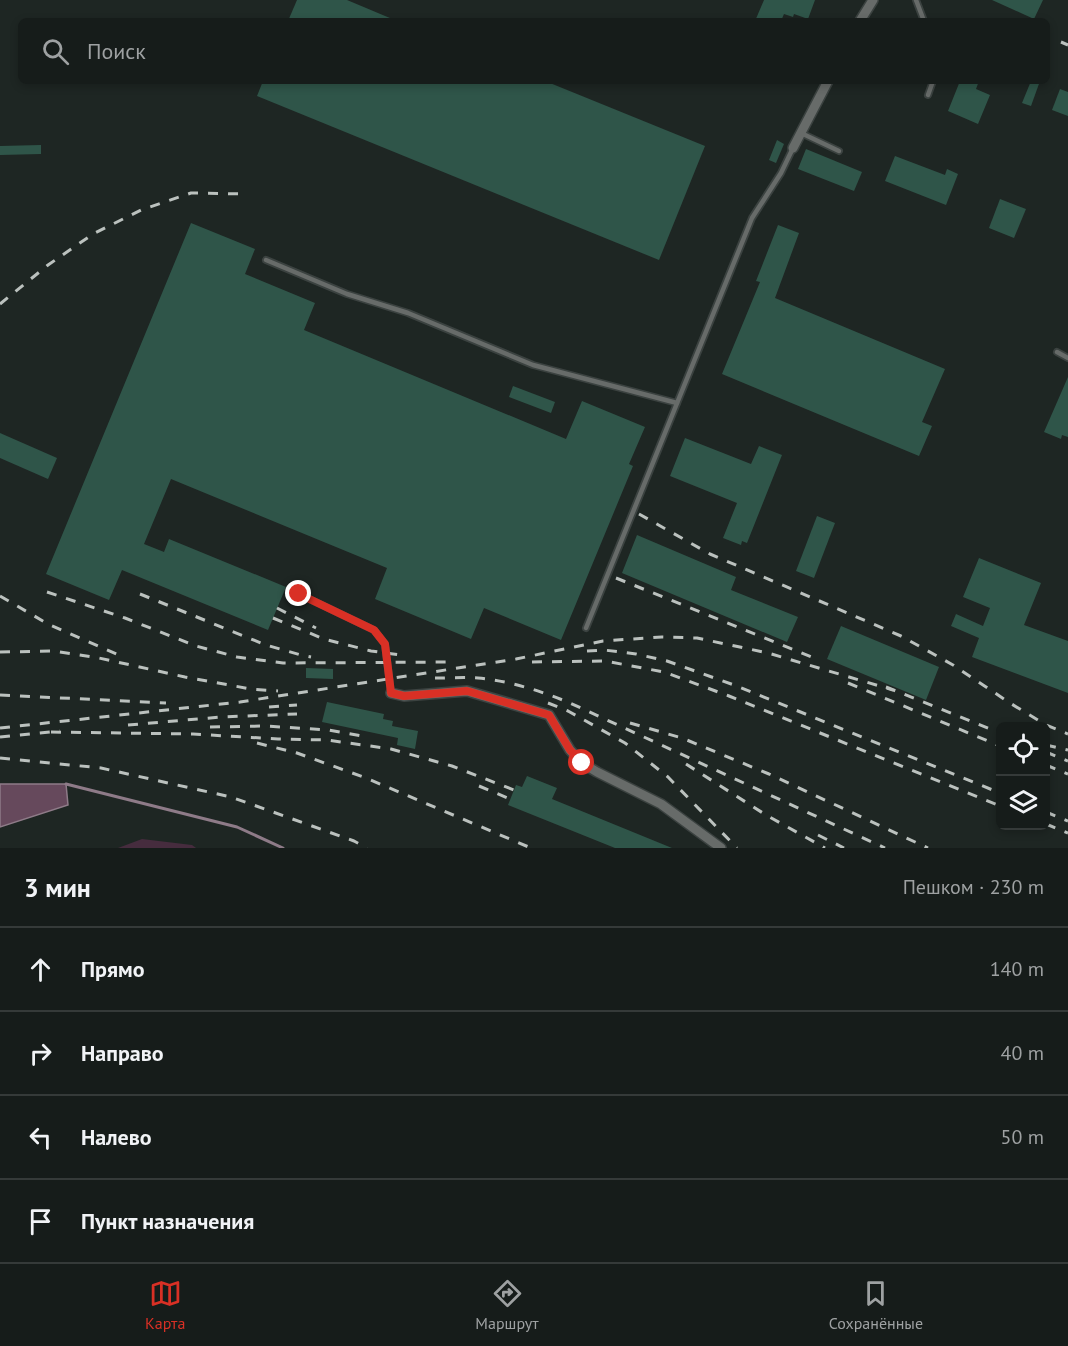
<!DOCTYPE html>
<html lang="ru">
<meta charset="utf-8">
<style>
body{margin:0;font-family:"PT Sans",sans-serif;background:#232927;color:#f1f3f6}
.controls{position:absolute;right:18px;bottom:18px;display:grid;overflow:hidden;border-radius:9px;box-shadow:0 3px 9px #0003}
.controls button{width:54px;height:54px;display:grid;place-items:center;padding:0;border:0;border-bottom:2px solid #353a39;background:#161c1a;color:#f1f3f6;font:30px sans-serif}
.stop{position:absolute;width:18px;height:18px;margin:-14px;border:4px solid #d93025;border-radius:50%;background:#fff}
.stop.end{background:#d93025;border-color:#fff;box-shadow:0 2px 6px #0008}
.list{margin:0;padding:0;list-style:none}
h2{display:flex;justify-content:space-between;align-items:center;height:78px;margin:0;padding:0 24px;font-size:26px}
h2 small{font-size:20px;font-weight:400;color:#9ea1a2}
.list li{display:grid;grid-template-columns:39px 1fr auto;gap:18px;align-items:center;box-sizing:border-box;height:84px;padding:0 24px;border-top:2px solid #353a39}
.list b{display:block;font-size:22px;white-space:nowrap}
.list em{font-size:20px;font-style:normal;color:#9ea1a2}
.icon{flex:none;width:33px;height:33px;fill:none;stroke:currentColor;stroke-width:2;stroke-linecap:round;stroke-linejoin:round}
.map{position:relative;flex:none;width:1068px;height:848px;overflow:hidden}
.search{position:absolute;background:#161c1a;box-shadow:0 3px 9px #0003;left:18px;right:18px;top:18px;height:66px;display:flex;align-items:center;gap:15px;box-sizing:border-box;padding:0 21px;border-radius:9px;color:#9ea1a2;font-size:22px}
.sheet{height:414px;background:#161c1a}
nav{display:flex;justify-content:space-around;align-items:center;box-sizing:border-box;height:84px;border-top:2px solid #353a39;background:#161c1a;font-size:16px;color:#9ea1a2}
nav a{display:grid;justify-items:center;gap:3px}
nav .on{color:#d93025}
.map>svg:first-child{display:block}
</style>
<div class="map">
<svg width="1068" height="848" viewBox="0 0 1068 848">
<rect width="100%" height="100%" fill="#1e2623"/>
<polygon fill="#462c3e" points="142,839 192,845 196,848 118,848"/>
<polygon fill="#66495c" stroke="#8e7b88" stroke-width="1.5" points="0,784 66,784 68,805 0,827"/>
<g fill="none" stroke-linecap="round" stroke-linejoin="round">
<polyline stroke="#8e7b88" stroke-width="3" points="66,784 237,827 283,848"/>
</g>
<g fill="#2f5549">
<polygon points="297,0 347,0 397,21 288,21"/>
<polygon points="764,0 815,0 808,19 794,14 793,17 784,14 781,21 755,21"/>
<polygon points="992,0 1043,0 1034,19"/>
<polygon points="263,81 545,81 705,146 659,260 257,96"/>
<polygon points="960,81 979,81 976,89 990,95 978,124 948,111"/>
<polygon points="1031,81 1040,81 1031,106 1022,103"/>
<polygon points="1060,89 1068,92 1068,116 1052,110"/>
<polygon points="777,140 784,144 776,163 769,160"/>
<polygon points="41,145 41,154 0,155 0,146"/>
<polygon points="806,149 862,172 854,191 798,169"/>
<polygon points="895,156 945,175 947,169 958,174 946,205 885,181"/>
<polygon points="1000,199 1026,209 1014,238 989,228"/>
<polygon points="191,223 255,249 245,274 315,303 304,330 566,439 582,401 645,427 629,464 633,466 561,640 484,608 471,639 375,599 387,568 171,479 144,544 164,552 169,539 286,587 268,630 122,570 109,600 46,574"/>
<polygon points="778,225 799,233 775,298 945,369 922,422 932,426 919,456 722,374 760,282 756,281"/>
<polygon points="1068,377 1068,437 1062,435 1061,439 1044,432"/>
<polygon points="513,386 555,402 551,413 509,397"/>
<polygon points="0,433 57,458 48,479 0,458"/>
<polygon points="685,438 751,464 759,446 782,455 747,543 742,541 741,545 723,538 737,503 670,476"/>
<polygon points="817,516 835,523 814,578 796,571"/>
<polygon points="637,535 736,577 731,590 798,617 787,642 622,573"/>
<polygon points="979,558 1041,583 1024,625 1068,641 1068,693 972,657 979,638 951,626 956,614 983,626 990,608 963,597"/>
<polygon points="841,626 939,667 926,700 827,659"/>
<polygon points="306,668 333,669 333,679 306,678"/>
<polygon points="327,702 384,714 383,719 393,721 392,726 418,731 415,749 397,745 398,738 322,722"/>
<polygon points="527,776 557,788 552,799 672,848 615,848 508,805 516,785 522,787"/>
</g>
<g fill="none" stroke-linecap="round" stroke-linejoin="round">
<defs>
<g id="lane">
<polyline points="916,0 924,21"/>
<polyline points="928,95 933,81"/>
<polyline points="801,133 839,151"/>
<polyline points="266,260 347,294 408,313 533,365 677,403"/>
<polyline points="1057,352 1068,358"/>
<polyline points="299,594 374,630 385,644 391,693"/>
<polyline points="586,628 752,218 781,173 793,148"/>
</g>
<g id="street">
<polyline points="860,21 873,0"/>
<polyline points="793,148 828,81"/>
<polyline points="391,693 404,696 467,691 549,715 570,750 582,763 597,772 661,804 721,848"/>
</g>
</defs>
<use href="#lane" stroke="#3b4240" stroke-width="8"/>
<use href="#street" stroke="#3b4240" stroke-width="12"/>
<use href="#lane" stroke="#676b69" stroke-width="4.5"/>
<use href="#street" stroke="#676b69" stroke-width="9"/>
<g stroke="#bbc1be" stroke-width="3" stroke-dasharray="10 10" stroke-linecap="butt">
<polyline points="1061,42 1068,45"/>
<polyline points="0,304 48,265 93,234 141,210 191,193 248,194"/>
<polyline points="639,514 710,554 901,636 953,665 1010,703 1046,725 1068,734"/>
<polyline points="616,578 819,660"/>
<polyline points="47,592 125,618 196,646 237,657 283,663 455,662"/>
<polyline points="140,594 266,645 301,655 311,657"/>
<polyline points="0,596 48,624 121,656"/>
<polyline points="277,608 316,628"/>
<polyline points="273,618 324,639 371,651 401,655"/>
<polyline points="587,651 604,650 636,654 667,661 734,685 1000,793"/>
<polyline points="0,652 54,651 99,658 185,677 251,689 278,691"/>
<polyline points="532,662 605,661 664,672 729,696 1000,806"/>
<path d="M435,678C449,678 464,677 478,678C510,681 541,691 570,703L885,848"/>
<polyline points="848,683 1000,746"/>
<polyline points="886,687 1000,733"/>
<polyline points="0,695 166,703"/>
<polyline points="548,703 568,711 625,743 668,777 737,848"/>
<polyline points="269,707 297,705"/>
<polyline points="630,723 682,738 769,774 928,848"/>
<polyline points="128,725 221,717 297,714"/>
<polyline points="210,727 265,726 329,730 362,736"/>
<polyline points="0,728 240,702 516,659 603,641 662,637 697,638 768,653 893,690"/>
<polyline points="51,732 193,734 278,739 327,740 391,749 452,766 514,790"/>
<polyline points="0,737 60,731"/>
<polyline points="257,743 297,753 366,778 531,848"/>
<polyline points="1046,745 1068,750"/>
<polyline points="1046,752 1068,761"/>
<polyline points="0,758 101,768 231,797 354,841 367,848"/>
<polyline points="686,764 766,815 825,848"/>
<polyline points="1046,765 1068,774"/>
<polyline points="479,786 510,799"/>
<polyline points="1046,812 1068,821"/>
<polyline points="1046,824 1068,833"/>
<polyline points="818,835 844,848"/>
</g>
</g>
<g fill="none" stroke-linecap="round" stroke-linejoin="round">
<polyline stroke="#d93025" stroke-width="8" points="299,594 374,630 385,644 391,693 404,696 467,691 549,715 570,750 582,763"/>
</g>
</svg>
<div class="controls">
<button><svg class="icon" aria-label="locate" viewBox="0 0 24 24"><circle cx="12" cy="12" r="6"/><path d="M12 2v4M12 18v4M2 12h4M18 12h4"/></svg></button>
<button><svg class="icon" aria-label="layers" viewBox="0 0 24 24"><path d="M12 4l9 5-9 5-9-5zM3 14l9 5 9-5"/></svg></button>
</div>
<div class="stop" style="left:582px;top:763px"></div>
<div class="stop end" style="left:299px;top:594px"></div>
<div class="search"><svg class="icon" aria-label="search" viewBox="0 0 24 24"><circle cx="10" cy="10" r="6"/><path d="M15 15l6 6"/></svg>Поиск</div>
</div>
<section class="sheet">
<h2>3 мин<small>Пешком · 230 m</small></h2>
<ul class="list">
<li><svg class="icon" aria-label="ahead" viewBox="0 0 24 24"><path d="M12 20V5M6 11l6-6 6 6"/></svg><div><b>Прямо</b></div><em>140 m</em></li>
<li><svg class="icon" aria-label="right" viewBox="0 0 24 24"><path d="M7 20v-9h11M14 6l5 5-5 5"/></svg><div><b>Направо</b></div><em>40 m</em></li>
<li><svg class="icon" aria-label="left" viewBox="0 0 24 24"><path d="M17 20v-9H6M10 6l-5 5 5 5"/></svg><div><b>Налево</b></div><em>50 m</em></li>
<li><svg class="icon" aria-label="arrive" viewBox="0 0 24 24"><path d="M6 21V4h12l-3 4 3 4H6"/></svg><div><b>Пункт назначения</b></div></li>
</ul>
</section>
<nav>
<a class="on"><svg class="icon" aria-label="map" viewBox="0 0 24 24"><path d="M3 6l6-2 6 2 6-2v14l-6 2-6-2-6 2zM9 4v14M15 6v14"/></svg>Карта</a>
<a><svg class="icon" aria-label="directions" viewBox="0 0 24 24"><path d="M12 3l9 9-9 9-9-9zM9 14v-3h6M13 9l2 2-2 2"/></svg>Маршрут</a>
<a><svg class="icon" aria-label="saved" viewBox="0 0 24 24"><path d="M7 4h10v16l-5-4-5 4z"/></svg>Сохранённые</a>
</nav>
